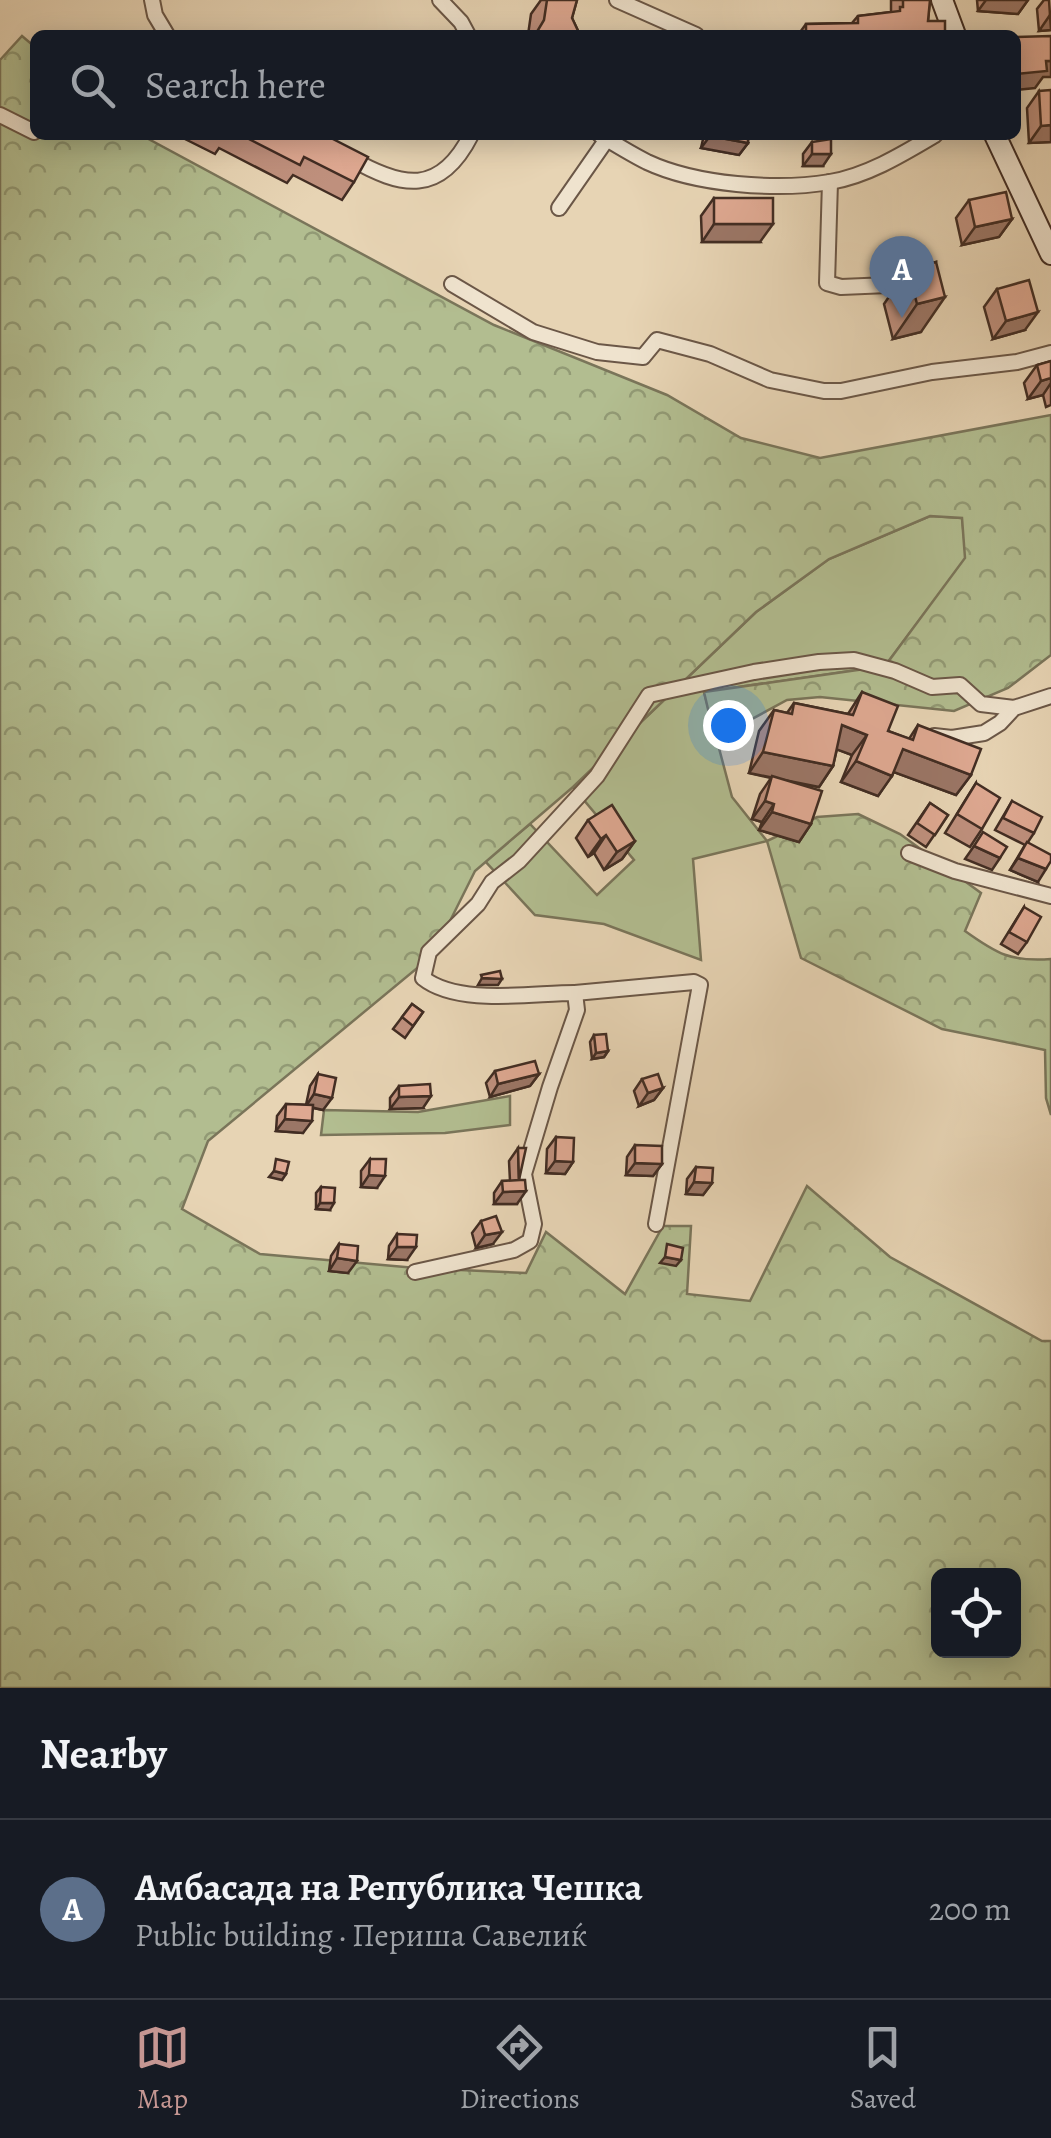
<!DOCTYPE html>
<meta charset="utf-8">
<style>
body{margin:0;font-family:Alegreya,serif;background:#20242c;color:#f1f3f6}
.controls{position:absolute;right:30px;bottom:30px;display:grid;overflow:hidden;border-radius:15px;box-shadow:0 5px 25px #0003}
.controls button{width:90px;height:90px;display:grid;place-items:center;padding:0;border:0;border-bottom:2px solid #363941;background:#171b24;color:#f1f3f6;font:50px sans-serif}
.you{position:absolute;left:728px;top:725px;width:35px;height:35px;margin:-25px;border:8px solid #fff;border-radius:50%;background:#1a73e8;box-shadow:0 0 0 15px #1a73e833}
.badge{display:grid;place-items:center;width:65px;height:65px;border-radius:50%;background:#c59692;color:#fff;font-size:32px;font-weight:700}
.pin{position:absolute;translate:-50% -82px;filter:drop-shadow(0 2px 5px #0008)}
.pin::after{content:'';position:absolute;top:52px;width:35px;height:30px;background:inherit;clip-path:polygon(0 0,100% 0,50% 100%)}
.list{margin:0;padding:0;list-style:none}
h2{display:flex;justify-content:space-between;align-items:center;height:130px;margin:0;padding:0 40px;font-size:42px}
h2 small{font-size:32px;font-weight:400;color:#9ea1a6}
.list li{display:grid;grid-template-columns:65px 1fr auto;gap:30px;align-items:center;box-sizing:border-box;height:180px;padding:0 40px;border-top:2px solid #363941}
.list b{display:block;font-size:38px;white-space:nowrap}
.list p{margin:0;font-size:32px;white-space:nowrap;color:#9ea1a6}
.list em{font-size:32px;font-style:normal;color:#9ea1a6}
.icon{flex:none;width:55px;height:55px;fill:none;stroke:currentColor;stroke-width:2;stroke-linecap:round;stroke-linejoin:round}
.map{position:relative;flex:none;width:1051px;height:1688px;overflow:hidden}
.search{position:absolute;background:#171b24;box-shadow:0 5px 25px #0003;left:30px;right:30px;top:30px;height:110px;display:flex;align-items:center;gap:25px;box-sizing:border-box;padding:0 35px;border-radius:15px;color:#9ea1a6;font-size:38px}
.sheet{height:310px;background:#171b24}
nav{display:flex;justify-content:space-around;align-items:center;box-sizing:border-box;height:140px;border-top:2px solid #363941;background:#171b24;font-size:28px;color:#9ea1a6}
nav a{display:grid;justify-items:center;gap:5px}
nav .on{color:#c59692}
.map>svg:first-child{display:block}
</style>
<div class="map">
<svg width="1051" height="1688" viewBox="0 0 1051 1688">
<defs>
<pattern id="forest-crowns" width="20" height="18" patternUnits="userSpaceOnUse" patternTransform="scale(2.5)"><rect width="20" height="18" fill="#b2bd90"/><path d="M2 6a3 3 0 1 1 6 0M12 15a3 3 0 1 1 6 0" fill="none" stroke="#929a75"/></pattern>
</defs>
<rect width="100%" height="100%" fill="#e7d4b4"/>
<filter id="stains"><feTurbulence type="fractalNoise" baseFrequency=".002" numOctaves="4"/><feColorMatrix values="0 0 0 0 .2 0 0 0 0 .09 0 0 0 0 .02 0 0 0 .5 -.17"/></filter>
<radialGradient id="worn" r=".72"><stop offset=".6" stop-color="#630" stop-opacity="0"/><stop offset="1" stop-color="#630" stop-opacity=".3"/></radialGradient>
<g fill="#b2bd90" stroke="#7a755a" stroke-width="2.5">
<polygon points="930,516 962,518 966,558 885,666 704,692 732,797 767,841 693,859 701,960 604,924 535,915 485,861 530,824 597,895 634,860 573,787 756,612 829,559"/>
<polygon points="510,1096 510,1125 445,1133 321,1135 324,1110 418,1112"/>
</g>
<g fill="url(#forest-crowns)" stroke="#7a755a" stroke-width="2.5" fill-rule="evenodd">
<path d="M22,36L35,47V135H141L494,325L667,395L741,438L820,458L1051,415V655L1008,688L954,711L820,697L787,700L715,739L704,692L885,666L965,558L962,518L930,516L829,559L756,612L573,787L475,871L433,955L208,1141L182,1209L260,1254L416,1268L526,1273L546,1232L625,1294L663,1226H691L687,1294L750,1301L807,1186L890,1257L1042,1341H1051V1688H0V60ZM938,1576H1014V1650H938Z"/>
<path d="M858,814L900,834L981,893L965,931C997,954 1011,962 1051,959V1115L1046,1098L1045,1050L942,1029L801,958L767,841L817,817Z"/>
</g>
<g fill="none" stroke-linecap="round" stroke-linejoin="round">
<defs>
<g id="street">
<polyline points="152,0 155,15 167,35"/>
<polyline points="440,0 461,22 468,35"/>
<polyline points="617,0 696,35"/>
<polyline points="0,115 34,132"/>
<path d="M600,135C615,144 631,154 647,162C696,185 777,191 830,182C867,176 903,154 935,135"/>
<path d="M350,158C402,188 440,196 471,135"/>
<polyline points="830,182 827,283 841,287 912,284"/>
<polyline points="559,208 607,139"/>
<polyline points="452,284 533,332 597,352 643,357 657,340 710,354 770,380 824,391 841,391 932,372 1017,362 1051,353"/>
<polyline points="934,736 952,738 984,733 1000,723 1014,708 1051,696"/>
<polyline points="909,853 955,871 1051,896"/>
<polyline points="575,993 694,982 700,985 656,1224"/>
<path d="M415,1272L514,1250L530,1241L534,1224L524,1174L550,1087L577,1010L575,993C532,993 458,1006 423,978L429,952L478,904L492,882L519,861L597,776L649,695L754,672L819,662L854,660L895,671L932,687L960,685L981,704L1014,708"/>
</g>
<g id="secondary">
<polyline points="942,0 955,35"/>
<polyline points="995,135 1051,254"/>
</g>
</defs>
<use href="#street" stroke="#6b5747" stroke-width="18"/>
<use href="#secondary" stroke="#422d23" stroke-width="24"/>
<use href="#street" stroke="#efe3ce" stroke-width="14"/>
<use href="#secondary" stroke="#efe3ce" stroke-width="20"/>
</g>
<g fill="#bf907d" stroke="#422d23" stroke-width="2.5">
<polygon points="541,0 577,0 572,18 580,35 528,35 531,14"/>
<polygon points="891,0 930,0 928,21 945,35 798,35 806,24 852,23 858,16 891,12"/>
<polygon points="977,0 1028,0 1018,14 978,11"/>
<polygon points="1044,0 1049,0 1051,30 1039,31 1037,9"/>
<polygon points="1039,91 1051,142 1029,143 1027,108"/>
<polygon points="187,135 325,135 354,182 342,200 293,175 287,183 219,148 215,154 185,139"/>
<polygon points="704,135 748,135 748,143 739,155 701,148"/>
<polygon points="812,142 823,166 803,166 803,154"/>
<polygon points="714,198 760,242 702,242 701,216"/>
<polygon points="969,200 1012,219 999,237 962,245 956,218"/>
<polygon points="936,262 921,332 893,339 884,304 908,269"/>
<polygon points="997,289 1025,330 993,339 984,307"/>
<polygon points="1051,361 1051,405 1046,407 1043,395 1028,399 1024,383 1037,365"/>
<polygon points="862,692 888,731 909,739 918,725 971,775 956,795 894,772 878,796 841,782 852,755 837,749 833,766 819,787 788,781 811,824 799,842 759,830 762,822 752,819 760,794 771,778 749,773 759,731 774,710 787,713 794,703 848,714"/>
<polygon points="976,783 982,829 970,847 945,833"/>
<polygon points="1012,801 1034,833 1028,842 1038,882 1010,870 1025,845 995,830"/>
<polygon points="930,803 948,815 926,847 908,835"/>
<polygon points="588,820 635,841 622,859 604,870 594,853 588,857 576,838"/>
<polygon points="1024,907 1027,942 1018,954 1001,944"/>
<polygon points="412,1004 423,1012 405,1038 393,1029"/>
<polygon points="594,1035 608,1051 604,1057 592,1059 590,1042"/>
<polygon points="495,1071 539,1074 530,1086 490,1097 486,1083"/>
<polygon points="318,1074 323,1110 313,1108 303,1133 276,1131 277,1116 286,1104 306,1105 310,1086"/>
<polygon points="642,1079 663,1088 654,1100 639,1106 634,1091"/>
<polygon points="399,1086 423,1108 390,1109 390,1098"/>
<polygon points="556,1137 573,1162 565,1174 546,1173 547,1149"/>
<polygon points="635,1145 662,1164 653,1176 626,1175 627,1157"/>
<polygon points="518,1148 519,1180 517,1204 494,1204 494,1193 502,1181 510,1181 509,1161"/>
<polygon points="370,1159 377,1188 361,1187 361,1171"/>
<polygon points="696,1167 712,1183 703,1195 686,1194 687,1179"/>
<polygon points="321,1187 330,1210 316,1209 316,1193"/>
<polygon points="481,1221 493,1244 476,1248 472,1233"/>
<polygon points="397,1234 407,1260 388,1259 389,1246"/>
<polygon points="339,1244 348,1273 329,1271 331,1256"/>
</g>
<g fill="#9b7666" stroke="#422d23" stroke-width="2.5">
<polygon points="986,0 1028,0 1018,14 978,11"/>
<polygon points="1050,15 1051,30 1039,31"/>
<polygon points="1046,61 1051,61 1051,77 1043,77 1035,88 1016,90 1016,74"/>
<polygon points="1051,125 1051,142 1029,143 1041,126"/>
<polygon points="710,136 748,143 739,155 701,148"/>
<polygon points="812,154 831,154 823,166 803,166"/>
<polygon points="1012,219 999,237 962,245 975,227"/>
<polygon points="714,224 773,224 760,242 702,242"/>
<polygon points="945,297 921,332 893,339 917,304"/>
<polygon points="1038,312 1025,330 993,339 1006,321"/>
<polygon points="1051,378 1051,383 1043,395 1028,399 1041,381"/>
<polygon points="842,725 867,735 852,755 827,746"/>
<polygon points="903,749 971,775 956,795 888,770"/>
<polygon points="763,752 833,766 819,787 749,773"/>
<polygon points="856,761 892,776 878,796 841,782"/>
<polygon points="765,801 774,804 762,822 752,819"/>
<polygon points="772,812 811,824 799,842 759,830"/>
<polygon points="606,835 594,853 588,857 601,839"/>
<polygon points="635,841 622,859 604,870 617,852"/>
<polygon points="974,846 1000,858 992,870 965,859"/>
<polygon points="1018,858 1046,869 1038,882 1010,870"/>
<polygon points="482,978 502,979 498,985 478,985"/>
<polygon points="608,1051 604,1057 592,1059 596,1053"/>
<polygon points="539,1074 530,1086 490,1097 498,1084"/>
<polygon points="663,1088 654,1100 639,1106 648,1093"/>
<polygon points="314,1094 332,1098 323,1110 306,1106"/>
<polygon points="431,1096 423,1108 390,1109 399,1097"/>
<polygon points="285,1119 312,1121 303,1133 276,1131"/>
<polygon points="555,1161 573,1162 565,1174 546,1173"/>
<polygon points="635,1163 662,1164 653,1176 626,1175"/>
<polygon points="274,1171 286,1174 282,1180 269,1177"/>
<polygon points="369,1175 385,1176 377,1188 361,1187"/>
<polygon points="694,1182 712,1183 703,1195 686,1194"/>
<polygon points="526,1191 517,1204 494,1204 503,1192"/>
<polygon points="320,1203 334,1203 330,1210 316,1209"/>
<polygon points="502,1232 493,1244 476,1248 485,1235"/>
<polygon points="397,1247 416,1247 407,1260 388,1259"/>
<polygon points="665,1257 681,1260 676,1266 660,1263"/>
<polygon points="337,1258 357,1261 348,1273 329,1271"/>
</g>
<g fill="#dea891" stroke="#422d23" stroke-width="2.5">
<polygon points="547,0 577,0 572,18 580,35 535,35 544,20"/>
<polygon points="903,0 930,0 928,21 945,21 945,35 806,35 806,24 858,23 858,16 900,11 900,7 903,7"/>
<polygon points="1051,36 1051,61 1046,61 1047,71 1016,74 1016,37"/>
<polygon points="1051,90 1051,125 1041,126 1039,91"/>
<polygon points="241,135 325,135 368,157 354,182 304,157 300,165"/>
<polygon points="710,135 748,135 748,143 710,136"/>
<polygon points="831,139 831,154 812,154 812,142"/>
<polygon points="1006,192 1012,219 975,227 969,200"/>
<rect x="714" y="198" width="59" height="26"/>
<polygon points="936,262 945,297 917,304 908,269"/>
<polygon points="1029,280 1038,312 1006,321 997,289"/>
<polygon points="1051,361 1051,378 1041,381 1037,365"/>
<polygon points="862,692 898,706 888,731 913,740 918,725 981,749 971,775 903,749 892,776 856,761 867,735 842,725 833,766 763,752 774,710 792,714 794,703 853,715"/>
<polygon points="772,776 822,791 811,824 772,812 774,804 765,801"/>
<polygon points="976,783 1000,798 982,829 957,814"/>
<polygon points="1012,801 1042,817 1034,833 1003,818"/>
<polygon points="930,803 948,815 935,835 917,823"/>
<polygon points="612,805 635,841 617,852 606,835 601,839 588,820"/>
<polygon points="983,832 1007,847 1000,858 974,846"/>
<polygon points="1027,842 1051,855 1051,861 1046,869 1018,858"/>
<polygon points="1024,907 1041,917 1027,942 1009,932"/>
<polygon points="500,971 502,979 482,978 481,975"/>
<polygon points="412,1004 423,1012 413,1026 402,1017"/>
<polygon points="606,1034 608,1051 596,1053 594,1035"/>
<polygon points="535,1061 539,1074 498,1084 495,1071"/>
<polygon points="318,1074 336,1078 332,1098 314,1094"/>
<polygon points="658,1074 663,1088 648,1093 642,1079"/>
<polygon points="430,1084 431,1096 399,1097 399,1086"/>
<polygon points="286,1104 313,1105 312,1121 285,1119"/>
<polygon points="556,1137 574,1138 573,1162 555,1161"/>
<polygon points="635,1145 662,1146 662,1164 635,1163"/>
<polygon points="518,1148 526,1148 519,1180 525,1180 526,1191 503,1192 502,1181 519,1180"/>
<polygon points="276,1159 289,1162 286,1174 274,1171"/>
<polygon points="370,1159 386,1159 385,1176 369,1175"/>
<polygon points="696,1167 713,1168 712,1183 694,1182"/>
<polygon points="321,1187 335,1188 334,1203 320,1203"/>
<polygon points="496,1216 502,1232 485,1235 481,1221"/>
<polygon points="397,1234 417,1235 416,1247 397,1247"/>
<polygon points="339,1244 358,1246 357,1261 337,1258"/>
<polygon points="667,1244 683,1248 681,1260 665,1257"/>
</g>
<rect width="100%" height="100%" filter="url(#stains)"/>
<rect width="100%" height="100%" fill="url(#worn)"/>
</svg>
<div class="controls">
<button><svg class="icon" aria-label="locate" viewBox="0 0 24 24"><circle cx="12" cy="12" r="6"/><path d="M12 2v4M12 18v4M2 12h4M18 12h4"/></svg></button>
</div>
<div class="you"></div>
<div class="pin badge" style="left:902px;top:318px;background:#5c6f8a">A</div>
<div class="search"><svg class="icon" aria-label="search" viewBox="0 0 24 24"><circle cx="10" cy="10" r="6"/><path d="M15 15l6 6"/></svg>Search here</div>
</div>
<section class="sheet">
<h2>Nearby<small></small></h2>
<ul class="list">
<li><span class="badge" style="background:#5c6f8a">A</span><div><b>Амбасада на Република Чешка</b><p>Public building · Периша Савелиќ</p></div><em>200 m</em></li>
</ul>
</section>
<nav>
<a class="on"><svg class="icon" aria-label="map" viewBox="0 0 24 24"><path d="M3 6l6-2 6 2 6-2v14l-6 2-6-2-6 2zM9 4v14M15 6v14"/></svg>Map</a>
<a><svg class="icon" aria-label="directions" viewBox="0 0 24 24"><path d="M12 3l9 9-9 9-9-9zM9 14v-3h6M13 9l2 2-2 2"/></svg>Directions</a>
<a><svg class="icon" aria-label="saved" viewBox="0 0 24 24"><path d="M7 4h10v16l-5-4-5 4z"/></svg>Saved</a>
</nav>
